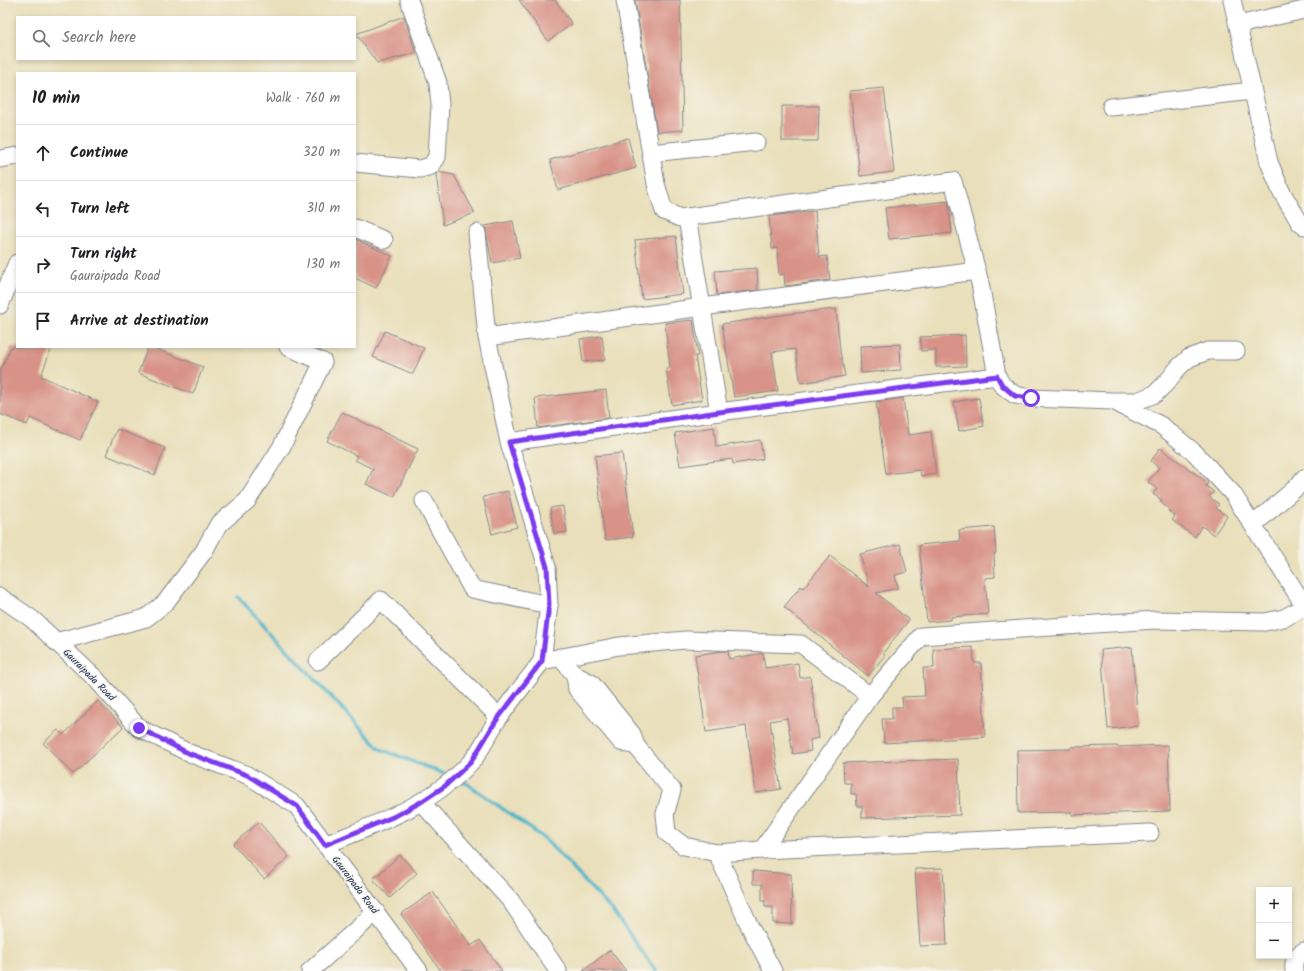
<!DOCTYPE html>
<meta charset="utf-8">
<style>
body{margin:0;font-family:Kalam,sans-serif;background:#f6f6f6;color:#202124}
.controls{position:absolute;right:12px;bottom:12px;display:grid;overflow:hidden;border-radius:0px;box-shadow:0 2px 6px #0003}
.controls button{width:36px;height:36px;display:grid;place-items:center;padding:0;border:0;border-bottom:1px solid #e0e0e0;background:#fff;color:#202124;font:20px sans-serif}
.stop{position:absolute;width:12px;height:12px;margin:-9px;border:3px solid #7c3aed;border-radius:50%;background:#fff}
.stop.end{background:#7c3aed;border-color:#fff;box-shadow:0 1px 4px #0008}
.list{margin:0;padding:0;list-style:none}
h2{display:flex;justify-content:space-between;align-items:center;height:52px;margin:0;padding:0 16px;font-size:17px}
h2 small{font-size:13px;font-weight:400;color:#757577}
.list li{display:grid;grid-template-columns:26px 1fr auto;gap:12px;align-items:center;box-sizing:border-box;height:56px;padding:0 16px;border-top:1px solid #e0e0e0}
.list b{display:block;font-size:15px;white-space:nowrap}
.list p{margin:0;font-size:13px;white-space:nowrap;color:#757577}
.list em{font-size:13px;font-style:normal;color:#757577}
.icon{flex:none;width:22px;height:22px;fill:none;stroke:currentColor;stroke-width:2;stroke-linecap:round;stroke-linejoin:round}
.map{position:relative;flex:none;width:1304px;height:971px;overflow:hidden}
.search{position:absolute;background:#fff;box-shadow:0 2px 6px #0003;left:16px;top:16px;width:340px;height:44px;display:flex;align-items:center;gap:10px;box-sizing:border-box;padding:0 14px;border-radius:0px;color:#757577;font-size:15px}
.panel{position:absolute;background:#fff;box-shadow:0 2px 6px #0003;left:16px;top:72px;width:340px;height:276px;border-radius:0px}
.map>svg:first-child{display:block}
</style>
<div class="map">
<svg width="1304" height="971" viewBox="0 0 1304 971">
<rect width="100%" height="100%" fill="#f7f3e8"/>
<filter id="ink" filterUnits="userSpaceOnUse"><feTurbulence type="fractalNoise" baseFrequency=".025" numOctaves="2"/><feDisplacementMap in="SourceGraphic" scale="8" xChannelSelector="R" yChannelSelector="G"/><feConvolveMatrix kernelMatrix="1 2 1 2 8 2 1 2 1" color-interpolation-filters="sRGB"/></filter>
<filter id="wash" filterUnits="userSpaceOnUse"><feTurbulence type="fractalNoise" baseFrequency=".012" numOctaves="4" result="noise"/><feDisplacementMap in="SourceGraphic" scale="16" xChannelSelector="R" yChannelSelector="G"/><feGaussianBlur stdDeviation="0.9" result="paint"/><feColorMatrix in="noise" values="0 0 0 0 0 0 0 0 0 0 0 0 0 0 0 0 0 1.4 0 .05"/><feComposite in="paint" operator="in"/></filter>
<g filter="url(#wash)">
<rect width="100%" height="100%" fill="#e9dfba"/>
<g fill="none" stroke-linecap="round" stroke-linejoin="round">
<g stroke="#4cb4ca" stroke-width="3.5">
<polyline points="238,597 380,749 450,776"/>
<polyline points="459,780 468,784 545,839 612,910 656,971"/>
</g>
</g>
<g id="blocks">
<g fill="#d89287">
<polygon points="519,0 555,0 572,24 548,41"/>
<polygon points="635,0 680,0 683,130 657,132"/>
<polygon points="404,16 416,53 377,63 356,34"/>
<polygon points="884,88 894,172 860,176 850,91"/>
<polygon points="782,106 819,106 818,141 782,141"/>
<polygon points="628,138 636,168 558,190 550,160"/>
<polygon points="438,172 454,175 475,213 443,225 436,174"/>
<polygon points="948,201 952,233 889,239 885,208"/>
<polygon points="815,211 819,257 827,256 830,280 785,286 784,274 779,275 777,248 772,249 769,216"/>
<polygon points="513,221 520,258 492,263 485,226"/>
<polygon points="676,236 683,294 642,299 635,240"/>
<polygon points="355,239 392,256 376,288 355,278"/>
<polygon points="757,268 758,290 717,295 715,271"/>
<polygon points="836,309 840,351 845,376 801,383 795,349 772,352 778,391 734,397 722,324 789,314"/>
<polygon points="693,320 698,356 695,356 702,400 672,405 666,368 670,368 665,323"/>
<polygon points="385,331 424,348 413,374 373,357"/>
<polygon points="965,335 966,366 936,367 936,350 921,351 920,337"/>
<polygon points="602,336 605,360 583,362 580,339"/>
<polygon points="900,344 901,370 861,373 860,346"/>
<polygon points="11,347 52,347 41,376 98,402 80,440 30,418 27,425 0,414 0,372"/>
<polygon points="148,347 151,347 203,367 193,394 138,373"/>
<polygon points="606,390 609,418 538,428 535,398"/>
<polygon points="903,398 908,435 931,432 936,474 921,476 920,470 886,474 876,402"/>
<polygon points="979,398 984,426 959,431 954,402"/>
<polygon points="342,412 418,449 394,497 366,484 373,469 355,460 357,456 327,441"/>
<polygon points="714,427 716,447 760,440 763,459 733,464 732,459 680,466 675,433"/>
<polygon points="117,429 165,448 155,475 106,455"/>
<polygon points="1160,448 1208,483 1206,486 1214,492 1209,497 1219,504 1216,508 1227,516 1214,535 1202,526 1195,537 1172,520 1175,516 1168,511 1169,509 1160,502 1162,500 1153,494 1157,489 1148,482 1159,468 1151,461"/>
<polygon points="622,453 633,537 605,540 595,456"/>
<polygon points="508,491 517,527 492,534 483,497"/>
<polygon points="563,506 567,532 554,534 550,508"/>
<polygon points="994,527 996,553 994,554 995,577 985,578 988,614 951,617 951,620 927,622 919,545 960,541 959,530"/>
<polygon points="900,544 907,572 895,575 898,588 876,593 909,620 883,653 885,655 868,676 784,607 801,586 803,588 830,556 869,587 860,554"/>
<polygon points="973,647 974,663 981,663 985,737 884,743 882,719 892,719 892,707 903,707 902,697 925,696 923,668 934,668 933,649"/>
<polygon points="1132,647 1138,726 1108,729 1101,650"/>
<polygon points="723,651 728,651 729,659 763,653 765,668 798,663 800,678 810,676 819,738 810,740 811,751 793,754 787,718 770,721 781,789 756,793 746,726 706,732 695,655"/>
<polygon points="98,701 123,727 73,774 43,743 58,730 63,735"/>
<polygon points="1168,745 1170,811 1072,815 1072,812 1018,813 1017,750 1071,749 1071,747 1117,746 1117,747"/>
<polygon points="958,759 960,815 862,818 862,806 857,806 856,794 851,794 851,783 844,783 843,763"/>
<polygon points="259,822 289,857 264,879 233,844"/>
<polygon points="400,855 417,873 390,898 373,879"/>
<polygon points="943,868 947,945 920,946 915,869"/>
<polygon points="753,871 791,874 792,924 773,923 773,907 765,907 765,901 762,901 762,884 753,884"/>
<polygon points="433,892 471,946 480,940 502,971 441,971 401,914"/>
<polygon points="610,950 626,971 583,971"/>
</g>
</g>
</g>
<g filter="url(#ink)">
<use href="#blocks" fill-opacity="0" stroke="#82878c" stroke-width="1"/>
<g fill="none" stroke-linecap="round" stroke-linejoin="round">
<defs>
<g id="minor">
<polyline points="625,0 656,184 664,211 680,218 953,181 980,283 997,376 1002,385 1015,395 1031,398 1113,401 1162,426 1195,453 1233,494 1304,605"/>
<polyline points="1232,0 1269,162 1281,191 1300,223 1304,226"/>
<polyline points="1238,25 1304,10"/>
<polyline points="1111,107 1252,91"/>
<polyline points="651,153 756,142"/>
<polyline points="0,159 17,156"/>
<polyline points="355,163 420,169 431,166 437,157 440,105 438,83 409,0"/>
<polyline points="687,217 719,412"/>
<polyline points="355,228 384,240"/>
<polyline points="477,233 487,337"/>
<polyline points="0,305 17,263"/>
<polyline points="1117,401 1137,401 1155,394 1167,382 1178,368 1189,358 1208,351 1236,351"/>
<polyline points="509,442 719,412 997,376"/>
<polyline points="424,501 472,589 549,605"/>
<polyline points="1253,525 1298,486 1304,478"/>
<polyline points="0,597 32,619 96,679 139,728 189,753 247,775 297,806 419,971"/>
<polyline points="56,642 146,618 165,603 204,551 218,525 247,501 282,446 323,362 288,347"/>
<polyline points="560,657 575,675 577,689 621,742 636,746 672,790 665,814 667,833 684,846 717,853 750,927 773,971"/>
<polyline points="318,661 381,600 499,717"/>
<polyline points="542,661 549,605 547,567 509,442 487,337 702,307 977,271"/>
<polyline points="575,675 591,683 632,734 636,746"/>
<polyline points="870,696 762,850 1150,833"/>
<polyline points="421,802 511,901 558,971"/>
<path d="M325,845C376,824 432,805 470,763C480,753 488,734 496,722C510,701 527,681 542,661L619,646L686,640L801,644L870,696L921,636L1155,620L1265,622L1284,618L1304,607"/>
<polyline points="717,853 762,850"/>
<polyline points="310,971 376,912"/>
<path d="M1294,971C1293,961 1295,956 1304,951"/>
</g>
</defs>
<use href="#minor" stroke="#82878c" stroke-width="19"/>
<use href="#minor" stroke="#fff" stroke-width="17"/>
</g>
</g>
<g fill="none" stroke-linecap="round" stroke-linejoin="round" filter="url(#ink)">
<polyline stroke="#7c3aed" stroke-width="5" points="139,728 188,753 247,775 297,806 325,845 395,816 421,802 445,786 471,762 496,721 542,661 549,605 547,567 509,442 719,412 997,376 1002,385 1015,396 1031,398"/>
</g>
<g text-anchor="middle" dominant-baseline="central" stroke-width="3" stroke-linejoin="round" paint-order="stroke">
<g font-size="10" fill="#1b2f5e" stroke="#f7f3e8">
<text transform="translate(89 675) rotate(45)">Gauraipada Road</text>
<text transform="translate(355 885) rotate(53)">Gauraipada Road</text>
</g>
</g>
</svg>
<div class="controls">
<button>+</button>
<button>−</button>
</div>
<div class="stop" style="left:1031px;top:398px"></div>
<div class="stop end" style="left:139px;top:728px"></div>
<div class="search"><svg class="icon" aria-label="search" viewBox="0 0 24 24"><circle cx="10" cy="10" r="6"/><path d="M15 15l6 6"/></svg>Search here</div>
<section class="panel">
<h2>10 min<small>Walk · 760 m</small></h2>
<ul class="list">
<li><svg class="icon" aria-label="ahead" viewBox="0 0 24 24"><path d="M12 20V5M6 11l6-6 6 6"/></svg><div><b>Continue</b></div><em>320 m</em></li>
<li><svg class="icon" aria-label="left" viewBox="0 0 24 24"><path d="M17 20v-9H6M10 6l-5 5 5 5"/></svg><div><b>Turn left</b></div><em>310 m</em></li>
<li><svg class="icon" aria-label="right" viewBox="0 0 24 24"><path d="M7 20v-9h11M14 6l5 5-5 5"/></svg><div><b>Turn right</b><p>Gauraipada Road</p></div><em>130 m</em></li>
<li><svg class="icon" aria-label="arrive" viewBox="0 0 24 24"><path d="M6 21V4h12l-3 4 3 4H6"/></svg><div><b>Arrive at destination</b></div></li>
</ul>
</section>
</div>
